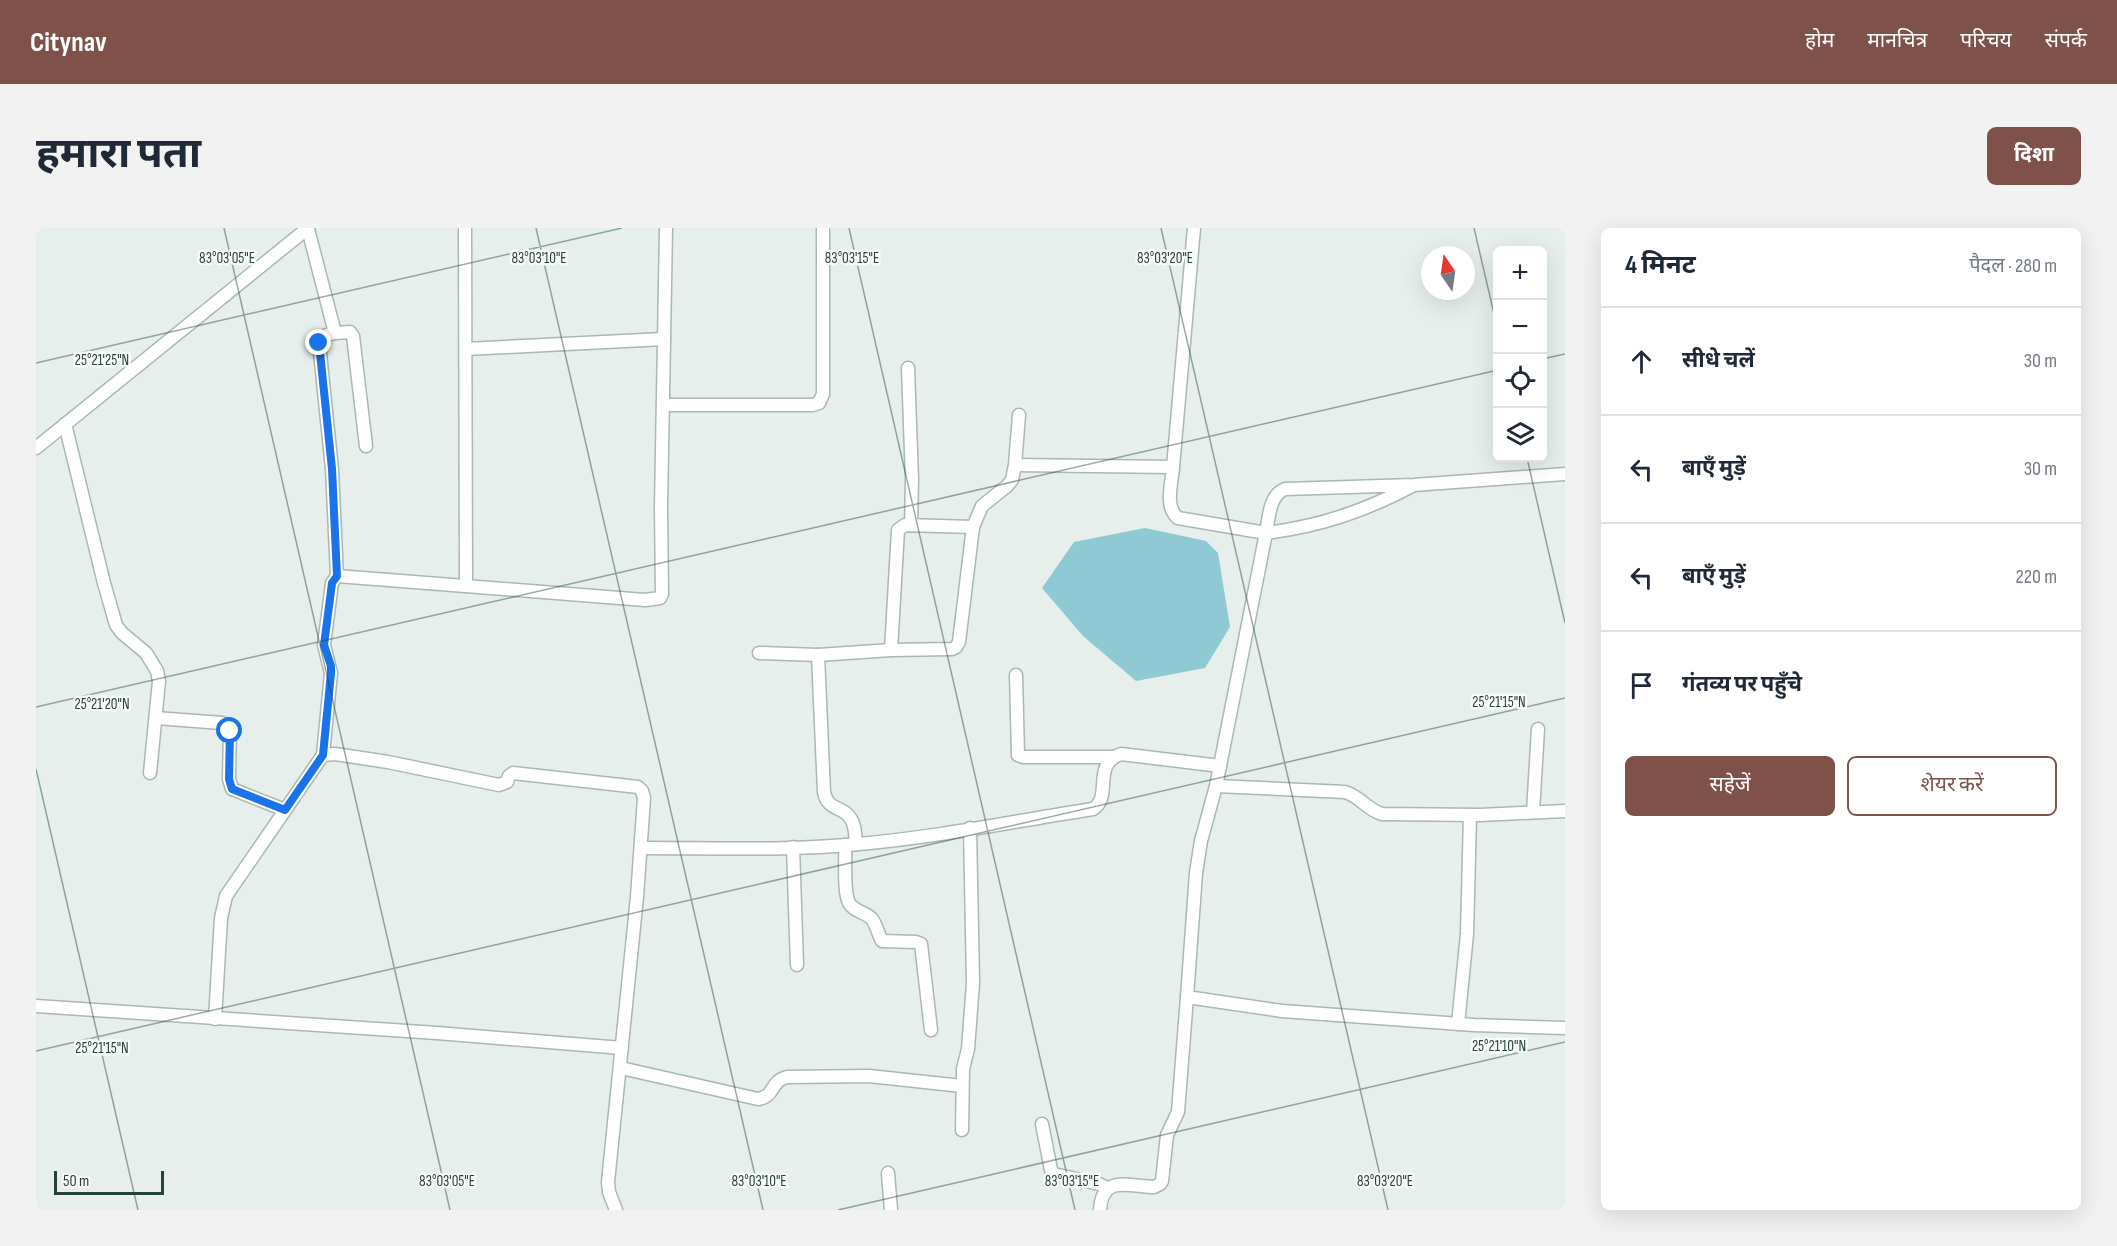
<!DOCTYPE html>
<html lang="hi">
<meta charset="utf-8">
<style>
body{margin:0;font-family:"Sofia Sans Condensed","Noto Sans Devanagari",sans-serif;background:#f2f2f3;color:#1f2937}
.controls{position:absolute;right:18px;top:18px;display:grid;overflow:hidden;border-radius:9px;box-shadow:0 6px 24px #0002}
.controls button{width:54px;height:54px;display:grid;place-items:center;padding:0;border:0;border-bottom:2px solid #e0e1e3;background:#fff;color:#1f2937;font:30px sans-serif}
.compass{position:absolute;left:1385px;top:18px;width:54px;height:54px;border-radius:50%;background:#fff;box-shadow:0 6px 24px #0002;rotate:347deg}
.scale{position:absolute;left:18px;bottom:15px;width:110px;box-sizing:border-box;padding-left:6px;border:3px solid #24423a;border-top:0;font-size:16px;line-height:21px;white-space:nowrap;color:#24423a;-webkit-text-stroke:4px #f7fbf9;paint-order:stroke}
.stop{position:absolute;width:18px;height:18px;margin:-14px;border:4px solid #1a73e8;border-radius:50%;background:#fff}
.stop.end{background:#1a73e8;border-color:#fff;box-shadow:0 2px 6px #0008}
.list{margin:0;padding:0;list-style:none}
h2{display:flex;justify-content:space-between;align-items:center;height:78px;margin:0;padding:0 24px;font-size:26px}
h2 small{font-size:20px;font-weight:400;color:#747a83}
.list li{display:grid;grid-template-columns:39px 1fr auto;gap:18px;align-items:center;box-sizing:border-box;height:108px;padding:0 24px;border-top:2px solid #e0e1e3}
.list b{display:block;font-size:22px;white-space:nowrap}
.list em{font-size:20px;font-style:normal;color:#747a83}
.actions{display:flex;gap:12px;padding:18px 24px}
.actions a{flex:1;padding:14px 0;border:2px solid #7f5249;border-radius:9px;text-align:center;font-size:21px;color:#7f5249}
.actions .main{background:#7f5249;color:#fff}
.icon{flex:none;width:33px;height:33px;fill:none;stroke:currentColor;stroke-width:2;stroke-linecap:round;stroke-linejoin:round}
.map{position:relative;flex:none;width:1529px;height:982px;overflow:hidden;border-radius:9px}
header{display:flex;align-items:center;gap:36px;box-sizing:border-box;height:84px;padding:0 30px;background:#7f5249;color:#fff}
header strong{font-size:28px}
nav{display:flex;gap:33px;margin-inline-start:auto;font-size:21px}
.intro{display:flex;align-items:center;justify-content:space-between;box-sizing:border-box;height:144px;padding:0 36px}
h1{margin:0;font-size:42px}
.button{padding:15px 27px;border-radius:9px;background:#7f5249;color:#fff;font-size:21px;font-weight:700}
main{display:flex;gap:36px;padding:0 36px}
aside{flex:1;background:#fff;border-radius:9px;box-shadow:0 6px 24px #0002}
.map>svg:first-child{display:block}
</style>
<header>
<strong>Citynav</strong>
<nav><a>होम</a><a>मानचित्र</a><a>परिचय</a><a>संपर्क</a></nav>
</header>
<div class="intro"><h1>हमारा पता</h1><a class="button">दिशा</a></div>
<main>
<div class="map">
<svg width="1529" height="982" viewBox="0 0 1529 982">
<rect width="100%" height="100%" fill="#e6efeb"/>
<polygon fill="#8ec9d4" points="1109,300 1170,313 1182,325 1194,399 1169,440 1100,453 1047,408 1006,360 1038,314"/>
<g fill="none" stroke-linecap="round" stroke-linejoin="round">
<defs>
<g id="street">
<polyline points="429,0 430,358"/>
<path d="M1158,0L1137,239C1136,255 1128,279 1142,290L1230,305L1180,558L1165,613L1160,645L1151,769L1246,783L1438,797L1529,800"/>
<polyline points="272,1 299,105 287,108 283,115 296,241 301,348 296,355 288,417 295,445 287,527"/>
<polyline points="299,105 314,104 317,108 330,218"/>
<polyline points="430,121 628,111"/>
<polyline points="872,140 876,252 875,297"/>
<polyline points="627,177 777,177 783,175 787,166 787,0"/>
<polyline points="29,196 68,355 80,397 86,405 110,425 121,443 123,453 114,545"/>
<polyline points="0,220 272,0"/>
<polyline points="979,237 1137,239"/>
<path d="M1378,257C1329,283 1285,298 1230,305C1233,290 1233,267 1249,261L1378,257L1529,246"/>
<polyline points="301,348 609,372 624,370 626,366 625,279 630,0"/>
<polyline points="855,422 862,302 869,297 937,299"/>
<polyline points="723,425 782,427 855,422 916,421 920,419 923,414 937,299 946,278 971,258 976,252 979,237 983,187"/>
<path d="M782,427L788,564C792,584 807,577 815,591C820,598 819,609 820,616"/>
<polyline points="980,447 982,527 987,529 1078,529"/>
<polyline points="120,490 186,495 192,498 194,503 193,551 196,561 249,582"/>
<path d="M1180,558L1309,564C1324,568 1331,582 1346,586L1444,587L1529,583"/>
<polyline points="1497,584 1502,501"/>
<path d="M809,617C810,631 807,663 813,675C818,684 830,684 836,691C841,698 842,706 846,713L880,714L885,716L895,802"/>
<polyline points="757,619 761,737"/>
<path d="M605,620C677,620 751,623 823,616C902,609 979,593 1057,581C1077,569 1055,536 1085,526L1184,538"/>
<polyline points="0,778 401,805 586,820"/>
<polyline points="179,791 185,690 190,668 287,527 299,526 352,534 463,557 471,554 473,548 477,545 602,559 606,563 608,570 601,669 572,954 573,964 580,982"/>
<polyline points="1422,796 1431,706 1434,587"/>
<path d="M585,840L722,871C739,869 734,853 751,849L833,848L926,858"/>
<polyline points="1006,896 1015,942 1018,946 1063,956 1071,960"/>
<polyline points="926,902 927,841 932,821 937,755 934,600"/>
<polyline points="852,945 855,982"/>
<path d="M1064,982C1066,947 1091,958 1118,959L1124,956L1126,953L1131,907L1142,884L1151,769"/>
</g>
</defs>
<use href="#street" stroke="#a8b8b2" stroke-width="15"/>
<use href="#street" stroke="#fff" stroke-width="12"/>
</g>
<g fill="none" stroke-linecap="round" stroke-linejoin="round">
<polyline stroke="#1a73e8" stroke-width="8" points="194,503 193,551 196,561 249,582 287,527 295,445 295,438 288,417 296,355 301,348 296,241 283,115"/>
</g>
<path fill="none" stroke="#24423a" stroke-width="1.5" stroke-opacity="0.45" d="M188,0L414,982M500,0L727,982M813,0L1039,982M1125,0L1352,982M1438,0L1462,103M1506,131L1529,126M0,135L586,0M1491,230L1529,395M0,479L1462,142M0,541L102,982M0,823L1529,470M802,982L1529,814"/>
<g font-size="15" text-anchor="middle" fill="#24423a" stroke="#f7fbf9" stroke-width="5" stroke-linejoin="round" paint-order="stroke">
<text x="191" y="35">83°03'05"E</text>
<text x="503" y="35">83°03'10"E</text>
<text x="816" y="35">83°03'15"E</text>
<text x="1129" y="35">83°03'20"E</text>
<text x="66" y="137">25°21'25"N</text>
<text x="1463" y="479">25°21'15"N</text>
<text x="66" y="481">25°21'20"N</text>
<text x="1463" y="823">25°21'10"N</text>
<text x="66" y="825">25°21'15"N</text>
<text x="411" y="958">83°03'05"E</text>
<text x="723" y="958">83°03'10"E</text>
<text x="1036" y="958">83°03'15"E</text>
<text x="1349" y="958">83°03'20"E</text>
</g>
</svg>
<div class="controls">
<button>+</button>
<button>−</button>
<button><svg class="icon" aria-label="locate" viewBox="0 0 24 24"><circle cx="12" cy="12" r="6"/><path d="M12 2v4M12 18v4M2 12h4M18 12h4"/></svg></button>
<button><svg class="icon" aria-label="layers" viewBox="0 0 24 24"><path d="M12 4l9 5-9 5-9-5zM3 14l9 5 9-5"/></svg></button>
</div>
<svg class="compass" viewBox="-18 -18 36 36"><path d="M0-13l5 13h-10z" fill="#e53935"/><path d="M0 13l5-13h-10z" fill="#747a83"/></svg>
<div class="scale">50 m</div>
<div class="stop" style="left:194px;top:503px"></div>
<div class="stop end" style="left:283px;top:115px"></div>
</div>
<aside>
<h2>4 मिनट<small>पैदल · 280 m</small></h2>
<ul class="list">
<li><svg class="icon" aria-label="ahead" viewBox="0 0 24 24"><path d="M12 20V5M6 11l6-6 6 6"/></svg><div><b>सीधे चलें</b></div><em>30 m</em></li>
<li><svg class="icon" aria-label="left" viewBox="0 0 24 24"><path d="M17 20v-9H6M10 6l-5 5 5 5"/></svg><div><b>बाएँ मुड़ें</b></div><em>30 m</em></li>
<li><svg class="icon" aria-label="left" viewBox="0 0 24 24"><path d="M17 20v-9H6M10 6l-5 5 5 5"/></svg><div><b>बाएँ मुड़ें</b></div><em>220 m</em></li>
<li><svg class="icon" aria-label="arrive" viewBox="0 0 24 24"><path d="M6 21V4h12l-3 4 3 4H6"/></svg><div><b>गंतव्य पर पहुँचे</b></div></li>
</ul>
<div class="actions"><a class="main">सहेजें</a><a>शेयर करें</a></div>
</aside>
</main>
